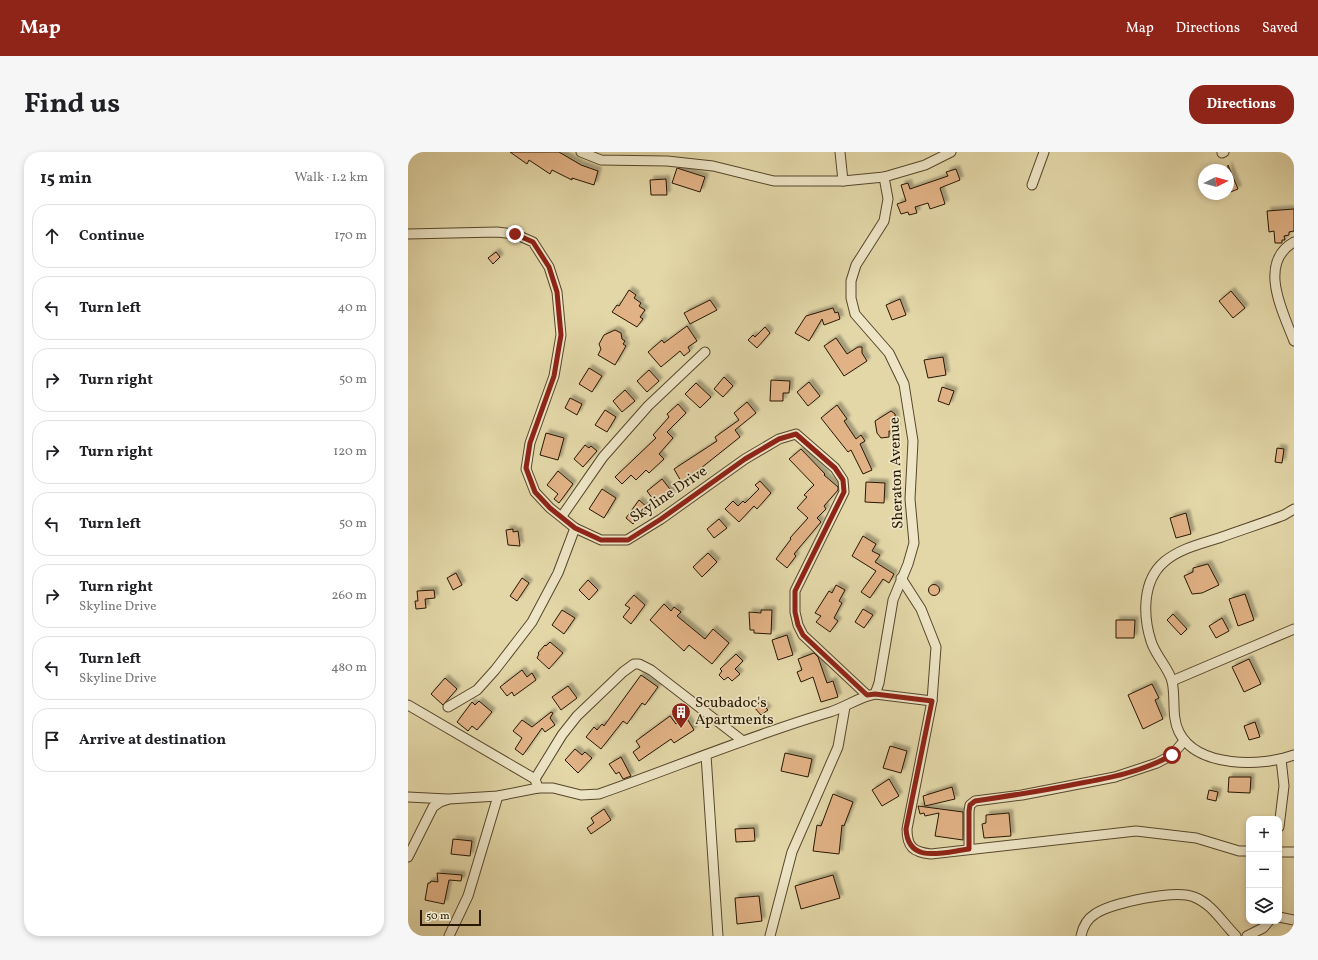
<!DOCTYPE html>
<meta charset="utf-8">
<style>
body{margin:0;font-family:Vollkorn,serif;background:#f6f6f6;color:#202124}
.controls{position:absolute;right:12px;bottom:12px;display:grid;overflow:hidden;border-radius:8px;box-shadow:0 2px 6px #0003}
.controls button{width:36px;height:36px;display:grid;place-items:center;padding:0;border:0;border-bottom:1px solid #e0e0e0;background:#fff;color:#202124;font:20px sans-serif}
.compass{position:absolute;left:790px;top:12px;width:36px;height:36px;border-radius:50%;background:#fff;box-shadow:0 2px 6px #0003;rotate:84deg}
.scale{position:absolute;left:12px;bottom:10px;width:61px;box-sizing:border-box;padding-left:4px;border:2px solid #281701;border-top:0;font-size:11px;line-height:14px;white-space:nowrap;color:#281701;-webkit-text-stroke:3px #ede5c6;paint-order:stroke}
.stop{position:absolute;width:12px;height:12px;margin:-9px;border:3px solid #8f2418;border-radius:50%;background:#fff}
.stop.end{background:#8f2418;border-color:#fff;box-shadow:0 1px 4px #0008}
.list{margin:0;padding:0;list-style:none}
h2{display:flex;justify-content:space-between;align-items:center;height:52px;margin:0;padding:0 16px;font-size:17px}
h2 small{font-size:13px;font-weight:400;color:#757577}
.list li{display:grid;grid-template-columns:26px 1fr auto;gap:12px;align-items:center;box-sizing:border-box;height:64px;margin:0 8px 8px;padding:0 8px;border:1px solid #e0e0e0;border-radius:16px}
.list b{display:block;font-size:15px;white-space:nowrap}
.list p{margin:0;font-size:13px;white-space:nowrap;color:#757577}
.list em{font-size:13px;font-style:normal;color:#757577}
.icon{flex:none;width:22px;height:22px;fill:none;stroke:currentColor;stroke-width:2;stroke-linecap:round;stroke-linejoin:round}
.map{position:relative;flex:none;width:886px;height:784px;overflow:hidden;border-radius:16px}
header{display:flex;align-items:center;gap:24px;box-sizing:border-box;height:56px;padding:0 20px;background:#8f2418;color:#fff}
header strong{font-size:19px}
nav{display:flex;gap:22px;margin-inline-start:auto;font-size:14px}
.intro{display:flex;align-items:center;justify-content:space-between;box-sizing:border-box;height:96px;padding:0 24px}
h1{margin:0;font-size:28px}
.button{padding:10px 18px;border-radius:16px;background:#8f2418;color:#fff;font-size:14px;font-weight:700}
main{display:flex;gap:24px;padding:0 24px}
aside{flex:1;background:#fff;border-radius:16px;box-shadow:0 2px 6px #0003}
.map>svg:first-child{display:block}
</style>
<header>
<strong>Map</strong>
<nav><a>Map</a><a>Directions</a><a>Saved</a></nav>
</header>
<div class="intro"><h1>Find us</h1><a class="button">Directions</a></div>
<main>
<aside>
<h2>15 min<small>Walk · 1.2 km</small></h2>
<ul class="list">
<li><svg class="icon" aria-label="ahead" viewBox="0 0 24 24"><path d="M12 20V5M6 11l6-6 6 6"/></svg><div><b>Continue</b></div><em>170 m</em></li>
<li><svg class="icon" aria-label="left" viewBox="0 0 24 24"><path d="M17 20v-9H6M10 6l-5 5 5 5"/></svg><div><b>Turn left</b></div><em>40 m</em></li>
<li><svg class="icon" aria-label="right" viewBox="0 0 24 24"><path d="M7 20v-9h11M14 6l5 5-5 5"/></svg><div><b>Turn right</b></div><em>50 m</em></li>
<li><svg class="icon" aria-label="right" viewBox="0 0 24 24"><path d="M7 20v-9h11M14 6l5 5-5 5"/></svg><div><b>Turn right</b></div><em>120 m</em></li>
<li><svg class="icon" aria-label="left" viewBox="0 0 24 24"><path d="M17 20v-9H6M10 6l-5 5 5 5"/></svg><div><b>Turn left</b></div><em>50 m</em></li>
<li><svg class="icon" aria-label="right" viewBox="0 0 24 24"><path d="M7 20v-9h11M14 6l5 5-5 5"/></svg><div><b>Turn right</b><p>Skyline Drive</p></div><em>260 m</em></li>
<li><svg class="icon" aria-label="left" viewBox="0 0 24 24"><path d="M17 20v-9H6M10 6l-5 5 5 5"/></svg><div><b>Turn left</b><p>Skyline Drive</p></div><em>480 m</em></li>
<li><svg class="icon" aria-label="arrive" viewBox="0 0 24 24"><path d="M6 21V4h12l-3 4 3 4H6"/></svg><div><b>Arrive at destination</b></div></li>
</ul>
</aside>
<div class="map">
<svg width="886" height="784" viewBox="0 0 886 784">
<defs>
<filter id="shadow"><feDropShadow dx="3.5" dy="-3.5" stdDeviation="1" flood-color="#0004"/></filter>
</defs>
<rect width="100%" height="100%" fill="#e3d7a8"/>
<filter id="stains"><feTurbulence type="fractalNoise" baseFrequency=".005" numOctaves="4"/><feColorMatrix values="0 0 0 0 .2 0 0 0 0 .09 0 0 0 0 .02 0 0 0 .5 -.17"/></filter>
<radialGradient id="worn" r=".72"><stop offset=".6" stop-color="#630" stop-opacity="0"/><stop offset="1" stop-color="#630" stop-opacity=".3"/></radialGradient>
<g fill="#e1b286" stroke="#281701" filter="url(#shadow)">
<polygon points="102,0 151,0 173,13 190,19 186,33 164,26 164,28 144,18 142,22 121,8 119,12"/>
<polygon points="820,13 830,37 820,41"/>
<polygon points="269,16 297,25 292,40 264,31"/>
<polygon points="548,17 552,28 532,36 537,52 522,57 520,51 507,55 509,61 501,63 500,60 493,62 489,52 498,49 493,33 500,31 502,37 540,24 538,20"/>
<polygon points="258,27 259,43 243,43 242,28"/>
<polygon points="886,57 886,79 881,80 881,83 876,84 877,88 874,88 874,91 867,91 866,79 861,80 859,59"/>
<polygon points="88,100 92,105 85,112 80,106"/>
<polygon points="221,138 228,143 226,146 233,151 231,154 237,158 232,165 235,167 229,175 204,160 209,153 211,154"/>
<polygon points="823,139 837,156 825,166 811,149"/>
<polygon points="492,147 498,163 484,168 478,153"/>
<polygon points="302,148 309,158 282,172 276,161"/>
<polygon points="425,156 427,161 430,160 432,167 416,173 414,167 401,189 387,181 398,164"/>
<polygon points="279,174 289,189 280,195 282,199 276,204 272,199 253,215 240,200 254,188 256,191"/>
<polygon points="357,175 362,181 349,196 340,188 345,183 347,185"/>
<polygon points="207,178 213,181 214,187 217,189 215,192 218,194 207,213 190,203 193,197 191,192 196,183"/>
<polygon points="428,186 439,202 450,195 454,195 454,201 459,209 436,224 416,194"/>
<polygon points="535,205 538,223 520,226 516,208"/>
<polygon points="181,216 194,224 184,240 171,232"/>
<polygon points="241,218 251,229 239,240 229,229"/>
<polygon points="316,225 325,234 315,245 306,237"/>
<polygon points="363,228 382,229 381,241 375,241 375,249 362,249"/>
<polygon points="401,230 412,244 400,254 389,240"/>
<polygon points="288,231 303,245 292,256 277,242"/>
<polygon points="534,235 546,239 541,253 530,249"/>
<polygon points="217,238 227,249 214,260 205,249"/>
<polygon points="162,246 174,252 169,263 157,256"/>
<polygon points="339,250 348,261 327,278 332,285 288,320 290,323 274,331 266,317 309,289 307,285 331,268 326,261"/>
<polygon points="270,252 278,261 259,280 265,286 251,302 256,307 241,321 238,318 228,328 223,323 214,332 207,325 248,286 245,283 261,265 259,262"/>
<polygon points="429,253 439,267 436,269 448,287 453,283 457,289 452,292 464,318 455,322 443,298 440,300 413,266"/>
<polygon points="197,258 208,265 199,280 187,273"/>
<polygon points="483,259 487,262 488,278 481,279 481,285 473,286 469,281 467,269"/>
<polygon points="138,281 156,286 150,308 132,303"/>
<polygon points="177,293 181,296 183,294 189,299 175,315 166,307"/>
<polygon points="869,296 876,297 874,311 867,310"/>
<polygon points="393,297 417,322 416,323 430,335 430,338 416,354 418,357 409,366 413,370 386,402 388,404 379,416 368,407 383,387 382,386 400,366 389,356 399,345 396,343 406,333 381,307"/>
<polygon points="150,319 165,332 151,351 146,347 150,342 139,333"/>
<polygon points="254,327 265,341 250,354 239,339"/>
<polygon points="352,329 363,341 349,357 346,354 331,370 317,357 325,349 330,354 335,349 337,351 351,337 347,333"/>
<polygon points="458,330 477,331 476,351 457,350"/>
<polygon points="194,337 208,346 196,366 181,357"/>
<polygon points="231,348 240,356 225,372 218,366"/>
<polygon points="778,361 783,382 768,386 762,366"/>
<polygon points="311,367 319,376 306,386 299,377"/>
<polygon points="105,377 105,380 110,379 112,394 100,393 98,378"/>
<polygon points="455,384 468,392 464,399 472,403 467,410 486,422 481,431 475,427 462,446 453,440 468,419 444,404"/>
<polygon points="300,401 309,410 294,425 285,415"/>
<polygon points="800,412 811,433 794,441 784,442 776,424 785,420 785,416"/>
<polygon points="48,421 54,433 45,438 39,426"/>
<polygon points="114,426 121,431 109,449 102,444"/>
<polygon points="180,428 190,438 181,448 171,438"/>
<circle cx="526" cy="438" r="5.5"/>
<polygon points="428,433 437,438 431,449 434,451 426,466 430,469 422,480 408,470 413,464 407,461 421,439 424,441"/>
<polygon points="26,438 27,446 17,447 18,456 8,457 7,449 10,449 9,439"/>
<polygon points="837,442 846,468 830,474 821,447"/>
<polygon points="226,443 237,453 223,472 215,465 222,456 217,453"/>
<polygon points="256,452 263,459 266,455 273,460 269,464 297,487 305,477 321,491 304,512 281,493 276,499 242,468"/>
<polygon points="455,457 465,463 456,476 447,470"/>
<polygon points="154,458 167,466 156,482 144,473"/>
<polygon points="353,458 364,458 363,482 346,481 346,478 342,478 341,460 353,461"/>
<polygon points="765,462 779,477 773,483 759,468"/>
<polygon points="814,466 821,479 808,486 801,474"/>
<polygon points="708,468 727,468 726,486 708,486"/>
<polygon points="379,483 385,503 370,508 364,488"/>
<polygon points="142,490 155,501 141,517 129,506 131,502 130,501 137,493 138,494"/>
<polygon points="406,501 410,505 419,531 425,529 430,545 413,550 405,525 393,530 389,520 394,518 390,507"/>
<polygon points="328,502 335,509 327,517 332,522 324,529 320,525 316,528 311,523 314,519 312,517"/>
<polygon points="841,507 853,532 836,540 824,515"/>
<polygon points="114,518 119,525 124,521 128,528 106,544 104,540 99,544 92,535"/>
<polygon points="233,523 250,535 237,553 234,551 219,572 215,569 193,597 178,585 186,575 189,578 194,572 196,574"/>
<polygon points="37,526 49,537 35,553 23,542"/>
<polygon points="744,532 751,546 747,548 755,567 735,577 720,543"/>
<polygon points="160,534 169,546 153,558 144,545"/>
<polygon points="71,549 84,560 69,578 64,574 60,579 49,570 64,550 67,553"/>
<polygon points="352,550 360,558 353,563 346,555"/>
<polygon points="143,560 145,561 142,566 147,573 137,580 134,576 115,603 107,597 114,586 105,579 114,568 124,575"/>
<polygon points="262,564 268,572 278,565 286,578 266,591 263,587 231,609 225,600 232,595 228,589"/>
<polygon points="847,570 852,585 841,588 836,574"/>
<polygon points="482,594 499,599 493,621 475,616"/>
<polygon points="167,597 174,603 177,600 184,606 170,621 157,608"/>
<polygon points="377,601 404,607 400,625 373,619"/>
<polygon points="213,605 223,624 215,627 211,620 208,622 201,612"/>
<polygon points="821,625 843,625 842,641 820,640"/>
<polygon points="481,627 491,644 474,654 464,638"/>
<polygon points="544,635 547,647 517,654 515,644"/>
<polygon points="801,638 810,640 808,649 799,647"/>
<polygon points="425,642 445,650 436,674 434,673 431,702 405,699 409,673 413,674"/>
<polygon points="510,654 555,660 555,688 527,684 531,661 517,664 516,661 512,662"/>
<polygon points="196,657 203,668 183,682 179,676 186,671 183,666"/>
<polygon points="601,661 603,684 576,686 574,672 578,671 578,663"/>
<polygon points="346,676 347,689 328,690 327,677"/>
<polygon points="45,687 64,689 62,704 43,702"/>
<polygon points="29,721 54,723 53,729 41,728 36,752 17,748 20,731 22,731 23,729 30,730"/>
<polygon points="425,723 432,746 393,757 387,734"/>
<polygon points="351,744 354,769 329,772 327,746"/>
</g>
<g fill="none" stroke-linecap="round" stroke-linejoin="round">
<defs>
<g id="minor">
<polyline points="173,0 193,8 259,9 305,14 366,29 435,29 476,25 517,13 543,0"/>
<polyline points="432,0 435,29"/>
<polyline points="814,1 816,0"/>
<polyline points="624,33 636,0"/>
<polyline points="0,82 89,80 107,82 125,90 141,115 149,140 153,183 146,224 122,291 118,317 127,340 142,356 167,376 193,388 219,388 253,367 337,307 371,287 388,282 427,316 435,328 436,340 387,439 387,460 390,473 395,483 459,543"/>
<path d="M886,90C849,111 875,160 886,189"/>
<path d="M886,357L876,363C855,371 833,378 811,386C792,392 771,397 756,410C734,429 735,464 743,489C747,503 760,515 764,529C768,546 763,564 771,580C789,616 854,615 886,603"/>
<polyline points="154,364 195,305 240,254 297,200"/>
<path d="M493,426L513,457L528,495L524,549L499,677C499,695 505,700 523,702L728,679L788,686L831,699H841"/>
<polyline points="764,529 886,477"/>
<polyline points="467,542 471,531 485,448 500,412 506,391 502,347 505,289 496,232 481,201 447,162 443,146 443,129 448,113 476,69 480,47 476,25"/>
<polyline points="0,553 127,627"/>
<polyline points="40,555 69,538 87,518 124,470 150,421 167,376"/>
<polyline points="298,603 310,784"/>
<polyline points="130,636 127,627 154,583 169,564 215,520 226,512 231,512 243,518 335,589"/>
<polyline points="0,645 39,647"/>
<polyline points="871,675 876,634 873,607"/>
<polyline points="561,697 561,659 562,653 567,649 614,643 707,625 749,611 764,603 776,589"/>
<polyline points="871,700 886,700"/>
<path d="M0,705L25,655L32,650L41,647L90,644L130,636H145L173,643L191,642C268,615 344,583 422,560C438,555 451,545 467,542L524,549"/>
<polyline points="871,765 886,768"/>
<polyline points="41,784 60,744 90,644"/>
<polyline points="362,784 384,700 430,595 437,555"/>
<path d="M673,784C675,774 679,767 687,762C703,751 768,737 786,745C804,752 814,770 828,784"/>
<polyline points="839,784 855,776 861,769"/>
</g>
</defs>
<use href="#minor" stroke="#57472b" stroke-width="11"/>
<use href="#minor" stroke="#ede5c6" stroke-width="9"/>
</g>
<g fill="none" stroke-linecap="round" stroke-linejoin="round">
<path stroke="#8f2418" stroke-width="5" d="M107,82L125,90L141,115L149,140L153,183L146,224L122,291L118,316L127,340L142,356L167,376L193,388H220L253,367L337,307L371,287L388,282L427,316L435,328L436,340L387,439V460L390,473L395,483L459,543L467,542L524,549L498,677C500,713 536,700 561,697V659L562,653L567,649C601,644 634,639 668,632C701,626 734,620 764,603"/>
</g>
<defs>
<symbol id="building-pin" viewBox="-11 -11 22 30"><path d="M0 17L-7.5 6A9.5 9.5 0 1 1 7.5 6Z" fill="#8f2418" stroke="#ede5c6"/><path d="M-4-6H4V6H1V3H-1V6H-4ZM-2.5-4.3h1.7v1.8h-1.7ZM.8-4.3h1.7v1.8H.8ZM-2.5-1h1.7V.8h-1.7ZM.8-1h1.7V.8H.8Z" fill="#fff"/></symbol>
</defs>
<g fill-rule="evenodd">
<use href="#building-pin" x="262" y="549" width="22" height="30"/>
</g>
<g text-anchor="middle" dominant-baseline="central" stroke-width="3.5" stroke-linejoin="round" paint-order="stroke">
<g font-size="15" fill="#281701" stroke="#ede5c6">
<text transform="translate(489 321) rotate(-92)">Sheraton Avenue</text>
<text transform="translate(261 343) rotate(-34)">Skyline Drive</text>
</g>
<g font-size="15" fill="#281701" stroke="#ede5c6" text-anchor="start">
<text x="287" y="551">Scubadoc's<tspan x="287" dy="17">Apartments</tspan></text>
</g>
</g>
<rect width="100%" height="100%" filter="url(#stains)"/>
<rect width="100%" height="100%" fill="url(#worn)"/>
</svg>
<div class="controls">
<button>+</button>
<button>−</button>
<button><svg class="icon" aria-label="layers" viewBox="0 0 24 24"><path d="M12 4l9 5-9 5-9-5zM3 14l9 5 9-5"/></svg></button>
</div>
<svg class="compass" viewBox="-18 -18 36 36"><path d="M0-13l5 13h-10z" fill="#e53935"/><path d="M0 13l5-13h-10z" fill="#757577"/></svg>
<div class="scale">50 m</div>
<div class="stop" style="left:764px;top:603px"></div>
<div class="stop end" style="left:107px;top:82px"></div>
</div>
</main>
